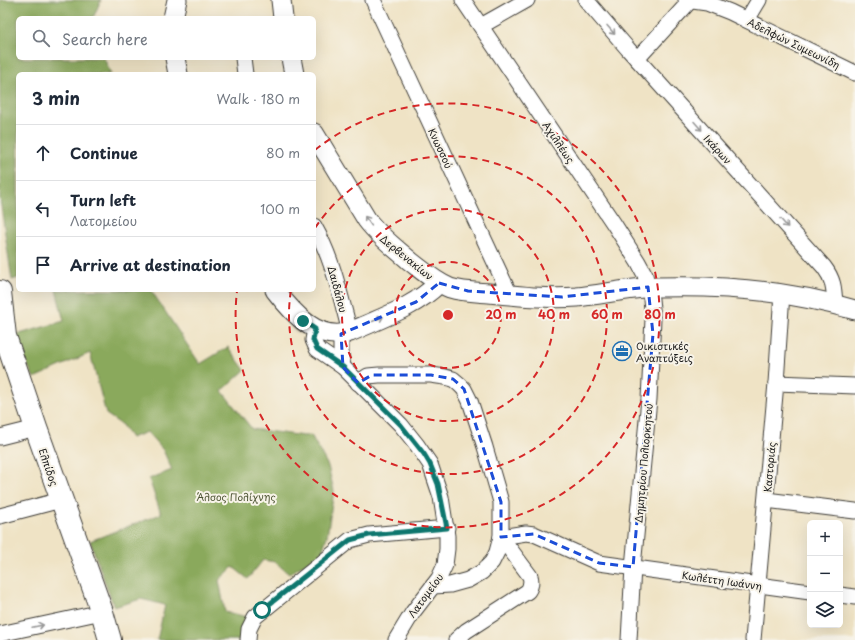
<!DOCTYPE html>
<meta charset="utf-8">
<style>
body{margin:0;font-family:"Playpen Sans",sans-serif;background:#f6f6f7;color:#1f2937}
.controls{position:absolute;right:12px;bottom:12px;display:grid;overflow:hidden;border-radius:6px;box-shadow:0 4px 16px #0002}
.controls button{width:36px;height:36px;display:grid;place-items:center;padding:0;border:0;border-bottom:1px solid #e0e1e3;background:#fff;color:#1f2937;font:20px sans-serif}
.stop{position:absolute;width:12px;height:12px;margin:-9px;border:3px solid #0f766e;border-radius:50%;background:#fff}
.stop.end{background:#0f766e;border-color:#fff;box-shadow:0 1px 4px #0008}
.list{margin:0;padding:0;list-style:none}
h2{display:flex;justify-content:space-between;align-items:center;height:52px;margin:0;padding:0 16px;font-size:17px}
h2 small{font-size:13px;font-weight:400;color:#747a83}
.list li{display:grid;grid-template-columns:26px 1fr auto;gap:12px;align-items:center;box-sizing:border-box;height:56px;padding:0 16px;border-top:1px solid #e0e1e3}
.list b{display:block;font-size:15px;white-space:nowrap}
.list p{margin:0;font-size:13px;white-space:nowrap;color:#747a83}
.list em{font-size:13px;font-style:normal;color:#747a83}
.icon{flex:none;width:22px;height:22px;fill:none;stroke:currentColor;stroke-width:2;stroke-linecap:round;stroke-linejoin:round}
.map{position:relative;flex:none;width:855px;height:640px;overflow:hidden}
.search{position:absolute;background:#fff;box-shadow:0 4px 16px #0002;left:16px;top:16px;width:300px;height:44px;display:flex;align-items:center;gap:10px;box-sizing:border-box;padding:0 14px;border-radius:6px;color:#747a83;font-size:15px}
.panel{position:absolute;background:#fff;box-shadow:0 4px 16px #0002;left:16px;top:72px;width:300px;height:220px;border-radius:6px}
.map>svg:first-child{display:block}
</style>
<div class="map">
<svg width="855" height="640" viewBox="0 0 855 640">
<rect width="100%" height="100%" fill="#f7f3e8"/>
<filter id="ink" filterUnits="userSpaceOnUse"><feTurbulence type="fractalNoise" baseFrequency=".025" numOctaves="2"/><feDisplacementMap in="SourceGraphic" scale="8" xChannelSelector="R" yChannelSelector="G"/><feConvolveMatrix kernelMatrix="1 2 1 2 8 2 1 2 1" color-interpolation-filters="sRGB"/></filter>
<filter id="wash" filterUnits="userSpaceOnUse"><feTurbulence type="fractalNoise" baseFrequency=".012" numOctaves="4" result="noise"/><feDisplacementMap in="SourceGraphic" scale="16" xChannelSelector="R" yChannelSelector="G"/><feGaussianBlur stdDeviation="0.9" result="paint"/><feColorMatrix in="noise" values="0 0 0 0 0 0 0 0 0 0 0 0 0 0 0 0 0 1.4 0 .05"/><feComposite in="paint" operator="in"/></filter>
<g filter="url(#wash)">
<rect width="100%" height="100%" fill="#efe3c5"/>
<g fill="#8aa95c" stroke="#53623c">
<polygon points="0,0 101,0 93,18 18,18 18,58 104,58 111,74 18,74 18,278 12,280 0,199"/>
<polygon points="56,290 151,290 200,364 228,347 245,370 222,391 252,429 304,436 311,435 328,466 334,491 327,536 322,553 289,574 275,562 263,560 248,579 233,567 219,580 225,612 248,617 241,631 242,640 157,640 165,605 141,599 114,607 90,541 161,514 149,479 172,470 163,450 147,432 131,438 122,425 106,414 90,353 34,378 19,347 16,335 64,321"/>
</g>
</g>
<g filter="url(#ink)">
<g fill="none" stroke-linecap="round" stroke-linejoin="round">
<defs>
<g id="minor">
<polyline points="373,0 510,295"/>
<polyline points="463,0 614,224 638,262 645,275 651,299 653,319 649,399 633,567 629,640"/>
<path d="M586,0L628,49L824,267C834,280 834,289 835,305"/>
<polyline points="686,0 707,3 730,12 855,73"/>
<polyline points="747,20 759,0"/>
<polyline points="481,26 527,0"/>
<polyline points="243,58 245,74"/>
<polyline points="637,59 691,0"/>
<path d="M314,226C333,259 340,295 350,332"/>
<polyline points="315,329 313,340 317,349 343,367 401,425 417,445 430,464 441,497 447,536 447,549 445,565 439,578 413,612 396,640"/>
<polyline points="341,334 341,352 343,367"/>
<polyline points="358,383 368,376 379,375 431,375 445,377 453,379 459,384 464,389 470,401 485,447 501,502 501,537 497,552 492,562 482,572 468,580 450,585 433,586"/>
<polyline points="776,383 855,386"/>
<polyline points="0,437 36,428"/>
<polyline points="766,500 855,511"/>
<polyline points="0,516 61,500"/>
<polyline points="501,537 526,533 534,534 599,563 810,592"/>
<polyline points="840,595 855,597"/>
<polyline points="0,634 102,612"/>
<polyline points="248,640 249,629 255,617 350,540 369,535 447,528"/>
<path d="M456,640L466,631L528,591C531,586 532,582 530,576L501,537"/>
<polyline points="753,640 776,383 782,293"/>
</g>
<g id="tertiary">
<polyline points="281,0 283,18"/>
<polyline points="173,18 177,0"/>
<polyline points="175,58 178,74"/>
<polyline points="291,58 294,74"/>
<path d="M314,133L367,220C379,236 395,248 410,261C423,271 435,282 450,288C463,292 476,292 489,293C518,296 548,299 577,297C604,294 630,288 658,287C724,285 791,291 855,310"/>
<path d="M275,290C292,312 318,343 350,332C381,318 415,307 439,283"/>
</g>
<polyline id="secondary" points="0,292 5,336 36,428 102,612 110,640"/>
</defs>
<use href="#minor" stroke="#3c3a35" stroke-width="17"/>
<use href="#tertiary" stroke="#3c3a35" stroke-width="21"/>
<use href="#secondary" stroke="#3c3a35" stroke-width="24"/>
<use href="#minor" stroke="#fff" stroke-width="15"/>
<use href="#tertiary" stroke="#fff" stroke-width="19"/>
<use href="#secondary" stroke="#fff" stroke-width="22"/>
</g>
<defs><path id="oneway-shaft" d="M-6 0H5M1.5-3L5.5 0L1.5 3" fill="none" stroke-width="1.6" stroke-linecap="round" stroke-linejoin="round"/></defs>
<g stroke="#999">
<use href="#oneway-shaft" transform="translate(611 30) rotate(49)"/>
<use href="#oneway-shaft" transform="translate(698 126) rotate(48)"/>
<use href="#oneway-shaft" transform="translate(368 221) rotate(-125)"/>
<use href="#oneway-shaft" transform="translate(784 223) rotate(48)"/>
<use href="#oneway-shaft" transform="translate(378 319) rotate(-24)"/>
<use href="#oneway-shaft" transform="translate(38 626) rotate(-12)"/>
</g>
</g>
<g fill="none" stroke-linecap="round" stroke-linejoin="round" filter="url(#ink)">
<polyline stroke="#0f766e" stroke-width="5" points="262,610 350,540 369,535 447,528 438,484 430,464 424,454 401,425 343,367 317,349 313,340 315,329 303,321"/>
</g>
<path fill="none" stroke="#1d4ed8" stroke-width="3" stroke-dasharray="8 5" stroke-linejoin="round" d="M439,283L468,291L562,297L648,287L653,334L633,567L599,563L534,534L501,537V502L464,389L453,379L431,375H372L358,383L343,367L341,334L416,302Z"/>
<g fill="none" stroke="#d62828" stroke-width="2" stroke-dasharray="7 5">
<circle cx="448" cy="315" r="53"/>
<circle cx="448" cy="315" r="106"/>
<path d="M315 228A159 159 0 1 1 291 290"/>
<path d="M315 150A212 212 0 1 1 237 291"/>
</g>
<defs>
<symbol id="office-ring" viewBox="-11 -11 22 22"><circle r="9.5" fill="#f7f3e8" stroke="#1f6fb2" stroke-width="1.5"/><path d="M-6-3h4V-5.5h4V-3h4V5H-6ZM-1-4.5V-3h2v-1.5ZM-6 0V1H6V0Z" fill="#1f6fb2"/></symbol>
</defs>
<g fill-rule="evenodd">
<use href="#office-ring" x="611" y="340" width="22" height="22"/>
</g>
<g text-anchor="middle" dominant-baseline="central" stroke-width="4" stroke-linejoin="round" paint-order="stroke">
<g font-size="10" fill="#1c1c1c" stroke="#f7f3e8">
<text transform="translate(794 43) rotate(26)">Αδελφών Συμεωνίδη</text>
<text transform="translate(559 142) rotate(56)">Αχιλλέως</text>
<text transform="translate(441 148) rotate(65)">Κνωσσού</text>
<text transform="translate(718 149) rotate(48)">Ικάρων</text>
<text transform="translate(407 257) rotate(39)">Δερβενακίων</text>
<text transform="translate(338 289) rotate(75)">Δαιδάλου</text>
<text transform="translate(643 463) rotate(-85)">Δημητρίου Πολιορκητού</text>
<text transform="translate(49 467) rotate(71)">Ελπίδος</text>
<text transform="translate(769 467) rotate(-85)">Καστοριάς</text>
<text transform="translate(722 580) rotate(8)">Κωλέττη Ιωάννη</text>
<text transform="translate(425 595) rotate(-54)">Λατομείου</text>
</g>
<g font-size="10" fill="#1c1c1c" stroke="#f7f3e8" text-anchor="start">
<text x="636" y="345">Οικιστικές<tspan x="636" dy="12">Αναπτύξεις</tspan></text>
</g>
<g font-size="10" fill="#4f5636" stroke="#f7f3e8">
<text x="236" y="496">Άλσος Πολίχνης</text>
</g>
</g>
<circle cx="448" cy="315" r="6" fill="#d62828" stroke="#f7f3e8" stroke-width="2"/>
<g font-size="12" text-anchor="middle" font-weight="bold" fill="#d62828" stroke="#f7f3e8" stroke-width="4" stroke-linejoin="round" paint-order="stroke">
<text x="501" y="319">20 m</text>
<text x="554" y="319">40 m</text>
<text x="607" y="319">60 m</text>
<text x="660" y="319">80 m</text>
</g>
</svg>
<div class="controls">
<button>+</button>
<button>−</button>
<button><svg class="icon" aria-label="layers" viewBox="0 0 24 24"><path d="M12 4l9 5-9 5-9-5zM3 14l9 5 9-5"/></svg></button>
</div>
<div class="stop" style="left:262px;top:610px"></div>
<div class="stop end" style="left:303px;top:321px"></div>
<div class="search"><svg class="icon" aria-label="search" viewBox="0 0 24 24"><circle cx="10" cy="10" r="6"/><path d="M15 15l6 6"/></svg>Search here</div>
<section class="panel">
<h2>3 min<small>Walk · 180 m</small></h2>
<ul class="list">
<li><svg class="icon" aria-label="ahead" viewBox="0 0 24 24"><path d="M12 20V5M6 11l6-6 6 6"/></svg><div><b>Continue</b></div><em>80 m</em></li>
<li><svg class="icon" aria-label="left" viewBox="0 0 24 24"><path d="M17 20v-9H6M10 6l-5 5 5 5"/></svg><div><b>Turn left</b><p>Λατομείου</p></div><em>100 m</em></li>
<li><svg class="icon" aria-label="arrive" viewBox="0 0 24 24"><path d="M6 21V4h12l-3 4 3 4H6"/></svg><div><b>Arrive at destination</b></div></li>
</ul>
</section>
</div>
